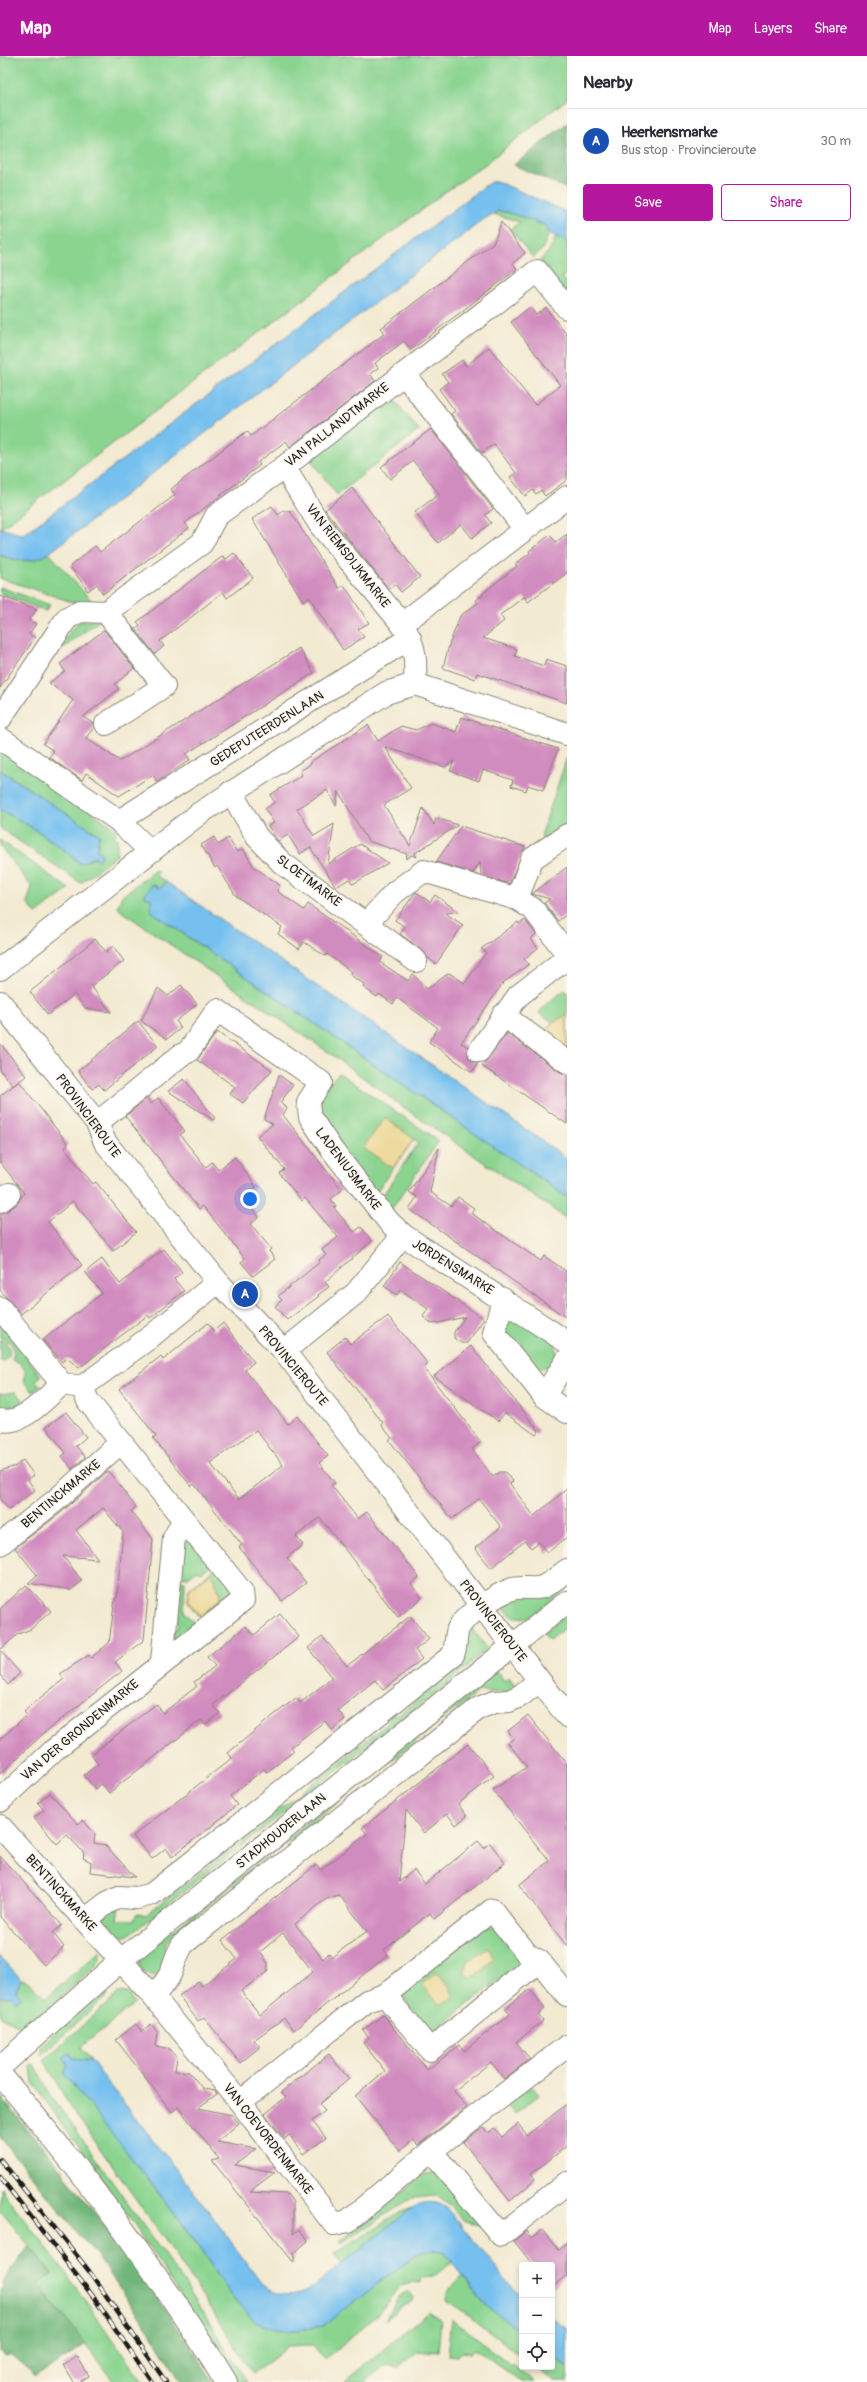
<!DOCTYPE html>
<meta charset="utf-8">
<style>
body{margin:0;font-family:Pangolin,sans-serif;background:#f7f7f7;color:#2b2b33}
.controls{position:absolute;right:12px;bottom:12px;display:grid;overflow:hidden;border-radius:4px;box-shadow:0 2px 6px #0003}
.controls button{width:36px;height:36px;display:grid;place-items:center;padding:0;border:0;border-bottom:1px solid #e1e1e2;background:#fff;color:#2b2b33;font:20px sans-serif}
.you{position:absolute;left:250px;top:1143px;width:14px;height:14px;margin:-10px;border:3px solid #fff;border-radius:50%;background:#1a73e8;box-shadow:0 0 0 6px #1a73e833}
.badge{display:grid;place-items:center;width:26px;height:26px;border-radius:50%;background:#b5179e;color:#fff;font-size:13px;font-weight:700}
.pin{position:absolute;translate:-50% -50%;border:2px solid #fff;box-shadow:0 1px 4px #0006}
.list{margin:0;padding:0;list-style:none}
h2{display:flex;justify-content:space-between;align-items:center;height:52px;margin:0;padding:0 16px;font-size:17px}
h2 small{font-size:13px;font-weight:400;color:#7c7c81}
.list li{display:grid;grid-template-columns:26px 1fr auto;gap:12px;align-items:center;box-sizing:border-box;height:64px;padding:0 16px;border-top:1px solid #e1e1e2}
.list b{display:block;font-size:15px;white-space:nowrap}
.list p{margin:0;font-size:13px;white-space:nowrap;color:#7c7c81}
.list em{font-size:13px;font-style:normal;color:#7c7c81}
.actions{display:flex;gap:8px;padding:12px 16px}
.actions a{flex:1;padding:9px 0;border:1px solid #b5179e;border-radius:4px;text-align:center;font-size:14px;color:#b5179e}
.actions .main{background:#b5179e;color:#fff}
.icon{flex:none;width:22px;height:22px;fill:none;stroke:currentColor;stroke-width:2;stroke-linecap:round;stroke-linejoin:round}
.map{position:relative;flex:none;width:567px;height:2326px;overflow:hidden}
header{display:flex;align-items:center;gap:24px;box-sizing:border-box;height:56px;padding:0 20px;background:#b5179e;color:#fff}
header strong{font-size:19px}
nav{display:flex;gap:22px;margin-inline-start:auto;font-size:14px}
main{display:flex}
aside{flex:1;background:#fff}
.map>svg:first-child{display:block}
</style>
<header>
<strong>Map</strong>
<nav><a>Map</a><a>Layers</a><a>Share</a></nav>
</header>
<main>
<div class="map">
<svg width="567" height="2326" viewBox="0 0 567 2326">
<rect width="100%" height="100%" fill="#fbf7ec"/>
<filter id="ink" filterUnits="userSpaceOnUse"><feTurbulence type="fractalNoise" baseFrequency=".025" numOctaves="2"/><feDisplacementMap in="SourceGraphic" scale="8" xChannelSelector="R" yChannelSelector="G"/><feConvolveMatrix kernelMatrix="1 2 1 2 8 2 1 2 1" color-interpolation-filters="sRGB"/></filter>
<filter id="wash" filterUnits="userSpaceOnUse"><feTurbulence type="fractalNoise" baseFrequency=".012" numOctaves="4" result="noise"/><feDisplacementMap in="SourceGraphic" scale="16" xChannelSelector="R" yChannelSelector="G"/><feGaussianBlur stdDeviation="0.9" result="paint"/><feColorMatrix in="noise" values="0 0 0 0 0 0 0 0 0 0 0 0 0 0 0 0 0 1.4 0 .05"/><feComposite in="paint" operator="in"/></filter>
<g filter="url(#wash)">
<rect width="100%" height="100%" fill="#f3ead2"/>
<g fill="#8ad490" stroke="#537856">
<polygon points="0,0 567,0 567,43 484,109 445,136 1,472"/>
<polygon points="498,155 507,156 545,169 549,177 542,194 533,202 510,173 520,166 494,158"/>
<polygon points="556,181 567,186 567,217 562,221 567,228 567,239 540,204 548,196"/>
<polygon points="393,342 419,374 337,439 310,403"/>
<path d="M49,497L90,543L95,549L72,546L0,522V499C15,505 36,506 49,497Z"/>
<polygon points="0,531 50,549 46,555 0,537"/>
<polygon points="100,564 50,602 78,566"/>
<path d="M0,693L118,774L114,779L117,782V799L81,827L0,772V754C29,768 56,786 80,808L102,799L97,796L99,779L0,714Z"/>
<polygon points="567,701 567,764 565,770 544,785 541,780"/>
<polygon points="0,784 69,833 36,858 27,847 32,831 0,790"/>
<polygon points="155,814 159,816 155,819 166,826 160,833 153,828 144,840 151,843 153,857 567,1141 567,1163 403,1051 331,998 121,855 117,851 122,840"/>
<polygon points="565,934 567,936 567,994 543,978 553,966 539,957 545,949"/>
<polygon points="339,1017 439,1085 391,1154 381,1142 418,1087 414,1083 376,1136 315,1059 322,1034"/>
<polygon points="519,1261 555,1286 557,1302 552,1311 539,1312 535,1310 514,1284 510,1286 504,1276 508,1263"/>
<path d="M0,1266L41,1320L36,1325L41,1330L33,1336L24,1325C28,1314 22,1307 12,1303L14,1297L11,1287L0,1281Z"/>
<path d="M0,1284C8,1286 11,1293 9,1300L4,1305H0Z"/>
<polygon points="16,1336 24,1345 13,1354 0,1355 0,1338"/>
<polygon points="181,1479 214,1507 201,1516 197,1514 188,1521 178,1520"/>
<polygon points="216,1511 231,1531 225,1551 203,1566 188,1546 189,1533"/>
<path d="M567,1521V1532L529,1562C514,1565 507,1557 499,1545Z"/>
<polygon points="181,1524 185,1525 184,1556 197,1571 170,1593 170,1576 177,1573"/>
<polygon points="567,1558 567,1570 549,1584 543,1577"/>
<polygon points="470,1570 487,1592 458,1619 134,1875 127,1880 116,1881 108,1875 113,1871 109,1867 103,1871 99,1864 119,1849 117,1864 134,1864 136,1858 146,1859 225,1797 227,1791 234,1790 388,1667 391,1658 399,1658 459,1611 465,1573"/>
<polygon points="497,1614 504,1625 509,1621 519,1635 504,1637 479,1635 212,1846 166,1886 163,1915 152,1921 141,1914 139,1906 142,1899"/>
<polygon points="489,1871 495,1872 524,1904 436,1974 430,1975 399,1936 483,1872"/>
<polygon points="100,1895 100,1902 96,1910 29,1969 20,1970 0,1960 0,1941 11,1941 16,1945 21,1940 16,1935 21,1923 26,1924 46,1942"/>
<polygon points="103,1931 108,1939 41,1999 40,1990"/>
<path d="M120,1936L127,1937L135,1947L81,1991L91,2005L74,2003L69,1997L64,2001C90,2040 116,2079 143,2117C160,2140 179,2163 196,2187C212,2209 239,2257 263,2269C280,2277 305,2274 323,2270C345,2252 407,2195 433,2193C442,2193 447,2199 452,2206L434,2221L421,2222L420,2227L412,2226L401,2229L379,2258L325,2304L313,2289L288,2290L253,2318L172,2194L69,2049L44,2004Z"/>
<polygon points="34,2008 52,2041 184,2227 247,2326 238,2326 129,2161 33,2027 31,2009"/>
<polygon points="531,2029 539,2039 515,2058 506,2049"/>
<polygon points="434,2117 440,2119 485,2170 463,2166 451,2150 435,2139 414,2141 341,2187 339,2185 424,2118"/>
<polygon points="0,2132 61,2210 142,2326 114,2326 39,2228 52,2218 0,2154"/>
<polygon points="412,2152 342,2208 334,2197 402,2156"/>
<polygon points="462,2219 488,2251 522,2277 522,2301 447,2244 447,2235"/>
<polygon points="408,2235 414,2240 413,2244 385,2264 400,2241"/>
<polygon points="428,2256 441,2264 438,2296 419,2294 397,2312 386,2309 364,2326 344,2326"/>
<polygon points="452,2264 535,2326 522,2326 476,2293 471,2297 461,2296 457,2300 448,2299"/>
<polygon points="552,2299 567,2311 567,2326 555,2326 535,2311 552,2311"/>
</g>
<g fill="#6fb67a" stroke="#46694b">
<polygon points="567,67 567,133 514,109"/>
<path d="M0,2040C78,2131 149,2226 214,2326H181L153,2280L105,2211L0,2081Z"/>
<polygon points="29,2190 52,2218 39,2228 86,2288 36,2320 10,2298 5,2300 0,2296 0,2235 3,2232 2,2227"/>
</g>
<g fill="#eeda9e" stroke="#857b5d">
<polygon points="567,959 567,994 543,978 553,966"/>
<polygon points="385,1062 414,1083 393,1112 363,1092"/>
<polygon points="211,1517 220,1537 220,1543 200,1560 188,1546 189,1533"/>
<polygon points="489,1891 494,1902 478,1919 469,1921 465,1917 466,1907"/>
<polygon points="436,1917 448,1928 453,1939 452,1943 440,1950 422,1928"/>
</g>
<g fill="#75c0ef" stroke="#486e86">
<path d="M496,125L567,156V186L549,177L545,169L507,156L498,155L484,163L49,497C34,507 16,506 0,499V472L23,479L489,127Z"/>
<path d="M0,714L99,779L97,795L102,798L99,804L94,801L81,808C56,786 29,768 0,754Z"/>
<polygon points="166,826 567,1102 567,1141 153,857 151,853 151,843 144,840 153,828 160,833"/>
<polygon points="0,1900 21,1923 16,1935 21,1940 16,1946 11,1941 0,1941"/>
<path d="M70,1997L74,2003L91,2005L204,2149L261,2227C278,2242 293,2242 313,2231L412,2152C425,2144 438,2144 449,2155L513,2232L522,2239V2277L488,2251L444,2196L434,2193L415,2199L323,2270C305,2274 281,2277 263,2269C238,2258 211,2207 195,2185C153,2128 108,2073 64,2018L68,2008L63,2001Z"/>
<polygon points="552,2262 567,2273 567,2311 552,2299"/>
</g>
<g id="blocks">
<g fill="#d18cbf" fill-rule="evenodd">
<polygon points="501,166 525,197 513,207 517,213 411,294 404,285 375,307 378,312 370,318 375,325 290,391 286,385 258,406 260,409 185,467 189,472 103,538 97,528 88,535 70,510 95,490 100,496 175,439 171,433 189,419 247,375 251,380 385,277 381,272 494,186"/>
<polygon points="530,251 536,259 546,252 567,279 567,424 545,440 541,434 536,438 533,434 525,440 510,421 516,417 494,388 482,397 451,358 455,355 439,333 448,326 442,318 462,304 466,310 489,291 535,349 560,329 511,266"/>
<polygon points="431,373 493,453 485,459 491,467 472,482 461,468 438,487 415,456 439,438 424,418 413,405 390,423 381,411"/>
<polygon points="352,432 420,521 401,536 395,528 389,533 325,454"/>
<polygon points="272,450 278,459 283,455 290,455 339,532 344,529 369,567 358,573 364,581 343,594 309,541 303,545 252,463"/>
<polygon points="567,478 567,517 528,546 524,541 500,559 504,565 483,582 517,593 515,600 544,610 546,603 567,610 567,647 477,617 475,623 443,612 449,589 460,560 478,547 476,544 483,539 482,538 517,510 515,508 530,497 529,495 550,479 556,486"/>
<polygon points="234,497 253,522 227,542 223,536 199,555 160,585 164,590 155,598 135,573 140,569 137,566 223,500 226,503"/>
<polygon points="0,540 37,553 29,564 36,568 29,578 35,582 0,632"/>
<polygon points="104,574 134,612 115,628 119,633 83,661 94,668 94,671 86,682 120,705 299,592 314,617 186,698 190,704 157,726 153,719 119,740 86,717 82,724 49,701 54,695 43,688 73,644 49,627 65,615 60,608"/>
<polygon points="461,661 558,693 543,734 528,729 526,735 511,730 513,724 483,714 479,725 450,715 454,705 445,711 385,691 411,732 384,749 410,790 423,752 434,769 436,762 458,769 415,797 417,801 412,799 406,803 407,798 368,785 338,735 336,750 327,734 297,753 314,780 334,768 328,808 360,788 388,807 353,828 349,823 336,831 310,791 300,798 288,779 278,785 268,770 274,767 265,753 275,746 270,739 302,719 300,715 311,708 310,706 368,669 378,685 401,670 416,674 431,667 456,676"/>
<polygon points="461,770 525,791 509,828 481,819 480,806 473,817 436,806"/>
<polygon points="214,781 218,789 228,782 237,796 243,793 254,811 280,829 277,835 304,854 308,848 383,901 380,906 408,925 413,918 427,933 449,917 465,927 486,896 481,893 518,866 519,868 525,864 536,878 531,883 538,892 524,903 529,908 503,927 461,987 468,991 468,1001 472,1005 478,1007 472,1016 429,986 438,972 433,968 397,942 393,948 379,938 377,941 363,931 364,928 350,919 352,916 327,898 325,900 304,886 299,893 278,878 282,871 236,840 217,810 215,812 201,789"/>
<polygon points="567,811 567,858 558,865 544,847 550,843 532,838"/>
<polygon points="416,836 430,846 435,839 459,856 445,857 463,869 436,908 428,902 423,895 400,878 405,871 395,864"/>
<polygon points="95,883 106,896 113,890 124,905 91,930 111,956 85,952 74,938 48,959 30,936"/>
<polygon points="181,929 197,948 176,965 181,972 167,983 141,965 158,932 168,940"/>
<polygon points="138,965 158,990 104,1034 99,1028 92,1033 78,1015"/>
<polygon points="217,976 272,1014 243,1047 230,1038 235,1031 197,1004"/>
<polygon points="507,977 560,1016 567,1018 567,1068 482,1010"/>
<polygon points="0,987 26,1020 13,1030 0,1014"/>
<polygon points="279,1019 293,1029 280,1047 287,1052 283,1059 342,1134 331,1143 336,1150 334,1152 354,1176 361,1171 372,1185 325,1226 329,1231 318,1239 319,1240 287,1264 275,1250 282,1244 278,1240 320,1206 319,1204 326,1199 322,1194 338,1181 305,1142 302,1145 279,1117 284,1113 257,1080 273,1068 264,1063"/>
<polygon points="184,1023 215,1062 213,1064 168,1035"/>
<polygon points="19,1025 68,1088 65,1092 83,1116 93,1128 96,1126 136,1176 113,1195 73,1145 48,1166 82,1209 21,1258 0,1234 0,1157 7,1155 17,1148 24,1137 0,1106 0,1040"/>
<polygon points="147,1042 151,1048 158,1042 185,1075 180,1079 206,1111 212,1106 218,1114 235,1101 256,1131 243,1141 259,1161 251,1168 271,1193 269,1195 275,1203 253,1220 241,1206 245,1203 218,1169 203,1150 199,1153 125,1060"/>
<polygon points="439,1092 430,1136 451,1150 458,1141 474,1152 471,1157 514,1187 541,1205 544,1200 567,1216 567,1262 409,1153 417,1141 409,1136"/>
<polygon points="164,1193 182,1216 174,1223 184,1235 150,1262 148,1259 79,1312 67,1302 62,1306 43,1284 102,1237 85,1216 102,1203 120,1228"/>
<polygon points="400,1206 484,1263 467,1287 461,1287 454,1282 454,1276 465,1261 433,1268 423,1261 428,1253 401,1234 397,1239 384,1230"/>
<polygon points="388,1260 428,1308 424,1312 481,1386 472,1393 493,1421 499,1416 505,1416 513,1425 510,1428 534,1460 567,1433 567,1481 547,1497 539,1486 531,1492 525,1485 491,1512 475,1492 501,1471 479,1443 452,1463 389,1384 392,1382 382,1370 383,1367 327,1296 345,1281 350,1288"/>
<path d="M208,1267L214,1275L223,1267L254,1306L245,1314L272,1348L288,1368L297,1360L328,1400L319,1407L335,1427L331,1429L358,1463L367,1456L419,1521L411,1528L422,1542L398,1561L320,1462L296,1480L303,1489L287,1502L306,1527L282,1545L239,1491L242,1489L224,1466L194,1428L191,1430L153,1382L156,1380L119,1333L161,1300L163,1304ZM256,1374L283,1409L239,1443L210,1407Z"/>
<polygon points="471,1290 539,1375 536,1379 505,1357 498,1365 434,1320"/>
<polygon points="66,1356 86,1381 76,1390 85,1401 72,1413 62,1400 66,1397 46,1371"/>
<polygon points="23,1404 34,1419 28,1424 35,1434 9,1454 0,1443 0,1415 16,1410"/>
<polygon points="108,1415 136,1451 131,1455 153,1483 144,1584 115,1606 122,1615 44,1677 0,1718 0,1683 27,1659 24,1656 31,1649 64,1623 60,1618 89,1599 91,1602 109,1587 115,1542 117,1542 123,1476 103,1452 76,1474 98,1503 63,1500 82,1525 71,1534 28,1527 37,1519 15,1492 63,1455"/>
<polygon points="26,1529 51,1555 31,1573 18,1578 0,1594 0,1553"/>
<polygon points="280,1558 299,1581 213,1649 220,1657 205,1669 201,1664 109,1737 102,1728 95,1733 84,1719 98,1708 91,1699 156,1648 163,1657 197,1630 194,1626 215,1610 207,1601 246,1570 254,1579"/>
<polygon points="410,1560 429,1583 415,1594 422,1603 383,1634 375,1624 338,1654 345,1663 332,1674 325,1665 291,1691 294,1695 280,1706 267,1716 264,1713 230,1740 237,1749 214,1768 172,1801 166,1792 152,1803 133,1780 232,1702 228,1697 274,1659 296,1642 300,1647 332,1622 308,1592 322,1580 347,1610"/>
<polygon points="0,1594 20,1617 8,1629 0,1619"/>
<polygon points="528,1659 567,1708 567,1890 519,1829 549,1805 493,1734 527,1711 508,1687 514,1682 508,1675"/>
<path d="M468,1688L494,1720L458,1748L467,1760L456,1769L447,1758L424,1777L406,1754L399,1826L414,1814L425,1828L478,1785L484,1792L490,1787L505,1807L434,1863L430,1857L384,1894L388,1899L294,1974L284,1962L254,1984L260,1991L240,2007L204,1961L198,1965L179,1940L198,1925L202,1930L237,1903L222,1884L316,1809L321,1814L367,1778L362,1772ZM339,1839L367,1875L332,1901L329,1897L323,1903L295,1868L326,1843ZM283,1877L313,1916L260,1959L241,1935L268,1915V1907L260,1896Z"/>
<polygon points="50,1737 78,1768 83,1764 95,1778 94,1787 105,1789 135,1821 90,1816 91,1806 83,1802 84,1797 67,1779 57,1788 34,1762 44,1754 38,1747"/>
<polygon points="0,1800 62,1869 53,1877 64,1891 44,1909 0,1861"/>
<polygon points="530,1933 545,1953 538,1959 543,1965 516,1986 530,2003 504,2023 491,2006 454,2035 467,2051 418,2089 413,2084 400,2095 355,2040 385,2015 363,1987 369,1982 363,1974 383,1959 427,2014 460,1989 464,1995 510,1958 505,1953"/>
<polygon points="136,1968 142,1976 151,1968 158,1977 156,1990 170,1993 177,2001 175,2015 189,2016 203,2033 215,2035 217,2038 198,2052 232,2059 239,2067 217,2086 256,2093 235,2109 275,2116 249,2136 287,2138 293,2146 293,2178 299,2173 308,2185 294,2197 294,2207 214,2107 212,2105 219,2103 178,2051 172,2056 116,1984"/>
<polygon points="329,1998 349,2023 319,2048 325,2055 312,2065 326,2082 303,2098 289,2079 285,2083 265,2058 286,2041 281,2036"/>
<polygon points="567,2048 567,2090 531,2118 535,2124 510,2145 463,2086 483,2071 488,2077 494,2072 502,2081 518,2068 527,2079"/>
<polygon points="542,2174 558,2194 567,2186 567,2219 552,2231 552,2209 533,2209 514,2185 526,2175 531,2182"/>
<polygon points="77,2300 89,2320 79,2326 73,2326 63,2309"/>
</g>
</g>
</g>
<g filter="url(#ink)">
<use href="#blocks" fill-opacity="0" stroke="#888377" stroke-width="1"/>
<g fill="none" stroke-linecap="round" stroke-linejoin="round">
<defs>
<g id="minor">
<polyline points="404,318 525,473"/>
<path d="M284,411L320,469L402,568C416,591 416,602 415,628"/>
<polyline points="106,556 164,630 106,668"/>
<polyline points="402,568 567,441"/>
<polyline points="0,663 67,562 80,555 106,556 202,487 216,460 284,411 537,215 567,252"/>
<polyline points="0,682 119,765 150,795"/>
<polyline points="231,736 257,781 282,807 416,905"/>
<polyline points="119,765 410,582"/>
<polyline points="517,843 532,803 567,779"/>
<polyline points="366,868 395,836 424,815 517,843 533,853 567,898"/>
<polyline points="0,913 200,757 386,637 415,628 567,678"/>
<polyline points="0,946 97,1067 105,1086 218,1226 284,1295 567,1660"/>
<polyline points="503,959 567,1006"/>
<polyline points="479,995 518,940 567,902"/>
<polyline points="97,1067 181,999 188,996 217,954 321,1026 308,1046 310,1061 332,1094 389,1166 403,1179 356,1237 284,1295"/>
<polyline points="0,1145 9,1138"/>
<polyline points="403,1179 567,1286"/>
<polyline points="503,1243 494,1277 544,1340 567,1356"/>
<polyline points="0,1252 62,1328 82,1331 149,1282 218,1226"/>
<polyline points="544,1340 567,1304"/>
<path d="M0,1364C23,1370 46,1341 62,1328"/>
<polyline points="0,1488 55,1445 120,1387"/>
<polyline points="162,1606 174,1482 183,1465"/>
<polyline points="0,1745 54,1694 243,1544 242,1536 88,1345 82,1331"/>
<polyline points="0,1770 152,1939 240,2046 334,2168 348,2165 431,2095 567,1990"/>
<path d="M86,1863L107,1847L119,1841L137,1842L152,1838L453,1599C457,1589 455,1581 458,1573C464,1559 498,1538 512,1533C521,1530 533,1534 542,1531C552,1527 559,1520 567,1514"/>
<path d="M152,1939C177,1919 169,1911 183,1888L479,1652L494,1646L509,1645L520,1640L539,1625"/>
<polyline points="385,1939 430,1994 539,1905"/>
<polyline points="240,2046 367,1945 385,1939 492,1854 528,1899 539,1905 567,1939"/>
<polyline points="431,2095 501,2179 567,2127"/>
</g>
<g id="tertiary">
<polyline points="0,2011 121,1904 567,1546"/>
<path d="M0,2018C82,2115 160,2217 226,2326"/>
</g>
</defs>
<use href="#minor" stroke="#888377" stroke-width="24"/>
<use href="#tertiary" stroke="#888377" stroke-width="24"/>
<use href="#minor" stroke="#fff" stroke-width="22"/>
<use href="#tertiary" stroke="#fff" stroke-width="22"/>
<defs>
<g id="rail">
<polyline points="0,2103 89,2215 166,2326"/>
<polyline points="0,2121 92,2239 152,2326"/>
</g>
</defs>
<use href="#rail" stroke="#1c1c1c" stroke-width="4.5"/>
<use href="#rail" stroke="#fbf7ec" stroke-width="3" stroke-dasharray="9" stroke-linecap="butt"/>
</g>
</g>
<g text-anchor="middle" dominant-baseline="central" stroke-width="3" stroke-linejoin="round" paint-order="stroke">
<g font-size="13" fill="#1c1c1c" stroke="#fbf7ec">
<text transform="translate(337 369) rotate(-38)">VAN PALLANDTMARKE</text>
<text transform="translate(348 500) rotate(52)">VAN RIEMSDIJKMARKE</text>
<text transform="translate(267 673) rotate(-32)">GEDEPUTEERDENLAAN</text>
<text transform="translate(309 825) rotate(37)">SLOETMARKE</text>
<text transform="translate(88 1060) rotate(54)">PROVINCIEROUTE</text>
<text transform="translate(348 1113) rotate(53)">LADENIUSMARKE</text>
<text transform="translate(453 1211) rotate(32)">JORDENSMARKE</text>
<text transform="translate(293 1310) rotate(50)">PROVINCIEROUTE</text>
<text transform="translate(61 1438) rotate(-40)">BENTINCKMARKE</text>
<text transform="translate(493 1565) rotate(52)">PROVINCIEROUTE</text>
<text transform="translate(80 1674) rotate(-40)">VAN DER GRONDENMARKE</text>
<text transform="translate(281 1775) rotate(-39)">STADHOUDERLAAN</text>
<text transform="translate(61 1837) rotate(48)">BENTINCKMARKE</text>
<text transform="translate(268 2083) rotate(52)">VAN COEVORDENMARKE</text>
</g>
</g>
</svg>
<div class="controls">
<button>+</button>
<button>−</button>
<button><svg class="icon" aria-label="locate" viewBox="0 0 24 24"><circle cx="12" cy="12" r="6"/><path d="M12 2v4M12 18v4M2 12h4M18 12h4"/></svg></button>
</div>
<div class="you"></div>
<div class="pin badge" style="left:245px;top:1238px;background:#1a4fb4">A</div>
</div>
<aside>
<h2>Nearby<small></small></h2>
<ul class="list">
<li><span class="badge" style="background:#1a4fb4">A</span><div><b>Heerkensmarke</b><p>Bus stop · Provincieroute</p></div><em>30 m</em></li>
</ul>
<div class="actions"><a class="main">Save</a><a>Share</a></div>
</aside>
</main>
